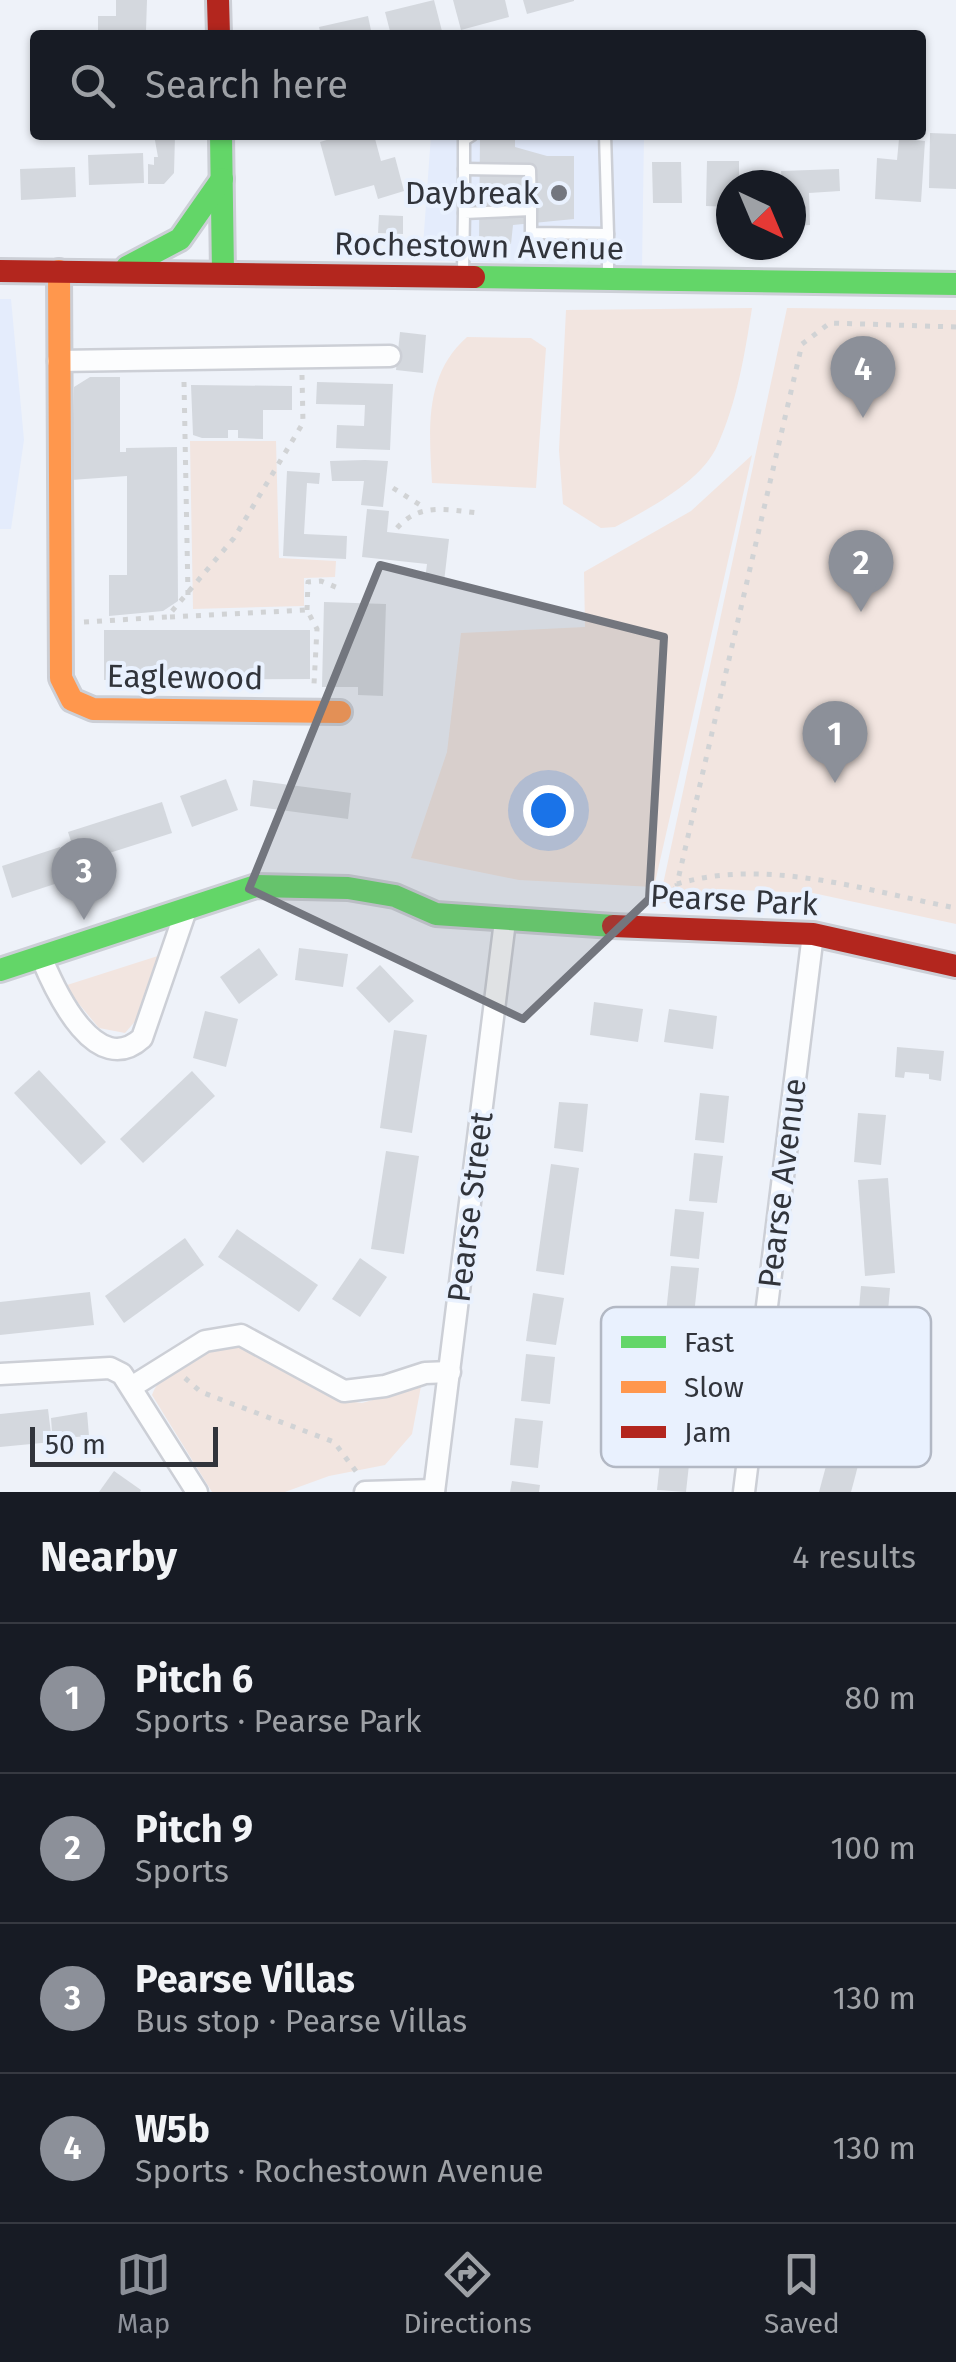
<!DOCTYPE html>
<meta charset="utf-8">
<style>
body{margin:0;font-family:"Fira Sans",sans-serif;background:#20242c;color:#f1f3f6}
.compass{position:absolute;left:716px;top:170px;width:90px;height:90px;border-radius:50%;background:#171b24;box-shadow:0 2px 8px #0004;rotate:136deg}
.scale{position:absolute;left:30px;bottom:25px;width:188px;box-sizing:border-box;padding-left:10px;border:5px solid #31343b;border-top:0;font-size:28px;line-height:35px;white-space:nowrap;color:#31343b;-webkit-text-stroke:8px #e9f1fe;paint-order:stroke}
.you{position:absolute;left:548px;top:810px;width:35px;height:35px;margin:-25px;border:8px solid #fff;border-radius:50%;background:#1a73e8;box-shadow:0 0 0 15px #1a73e833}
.badge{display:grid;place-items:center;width:65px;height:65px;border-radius:50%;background:#8c9099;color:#fff;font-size:32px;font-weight:700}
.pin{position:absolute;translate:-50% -82px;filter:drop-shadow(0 2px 5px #0008)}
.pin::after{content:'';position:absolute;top:52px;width:35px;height:30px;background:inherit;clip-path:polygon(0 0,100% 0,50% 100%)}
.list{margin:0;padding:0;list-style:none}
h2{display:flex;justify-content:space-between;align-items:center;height:130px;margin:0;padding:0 40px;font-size:42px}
h2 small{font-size:32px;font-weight:400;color:#9ea1a6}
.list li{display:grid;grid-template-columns:65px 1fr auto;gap:30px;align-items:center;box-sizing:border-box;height:150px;padding:0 40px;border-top:2px solid #363941}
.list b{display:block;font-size:38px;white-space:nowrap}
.list p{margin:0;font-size:32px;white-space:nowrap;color:#9ea1a6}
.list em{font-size:32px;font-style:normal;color:#9ea1a6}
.icon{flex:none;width:55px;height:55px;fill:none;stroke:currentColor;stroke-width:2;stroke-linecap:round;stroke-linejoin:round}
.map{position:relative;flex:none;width:956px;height:1492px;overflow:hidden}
.search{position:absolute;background:#171b24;box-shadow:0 2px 8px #0004;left:30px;right:30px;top:30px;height:110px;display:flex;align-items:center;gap:25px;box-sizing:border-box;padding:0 35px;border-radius:10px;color:#9ea1a6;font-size:38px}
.sheet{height:730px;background:#171b24}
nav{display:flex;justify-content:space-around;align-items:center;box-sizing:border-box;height:140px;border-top:2px solid #363941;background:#171b24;font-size:28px;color:#9ea1a6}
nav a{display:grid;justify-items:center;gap:5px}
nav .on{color:#8c9099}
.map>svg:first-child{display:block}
</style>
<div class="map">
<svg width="956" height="1492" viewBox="0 0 956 1492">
<rect width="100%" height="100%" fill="#eef2f9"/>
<g fill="#e4ecfc">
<polygon points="431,135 644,135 642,269 422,260"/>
<polygon points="0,299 11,299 24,440 11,529 0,529"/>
</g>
<g fill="#f2e5e0">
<path d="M752,308C745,353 737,402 718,444C703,481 648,509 615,527L601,528L563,504L559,450L566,310Z"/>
<polygon points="787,308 956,310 956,924 813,893 717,889 708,905 659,903"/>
<path d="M467,337L531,338L546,348L536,488L432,483C429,429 424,375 467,337Z"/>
<polygon points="190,441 276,441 279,558 336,561 335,577 304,578 304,606 193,609"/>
<polygon points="752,455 654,887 519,880 411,858 447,752 461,633 585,627 584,572 691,511"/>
<polygon points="164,954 138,1018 125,1033 99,1028 64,986"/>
<path d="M235,1345L341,1400L362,1403L421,1386L412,1434L385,1465L329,1476L285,1492H212L152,1395C162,1366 207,1349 235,1345Z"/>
</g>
<g fill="#d4d8de">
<polygon points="116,0 147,0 146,31 98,31 98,16 116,16"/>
<polygon points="434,0 443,35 391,35 385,12"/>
<polygon points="453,0 505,0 509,17 461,30"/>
<polygon points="523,0 574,0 574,1 527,14"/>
<polygon points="368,16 372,35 321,35 319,27"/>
<polygon points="930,133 956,134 956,189 929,188"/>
<polygon points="154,135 175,136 174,173 164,184 148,184 148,164 154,165 154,157 158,157"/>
<polygon points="343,135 374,135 381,161 395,157 404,191 378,199 374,185 335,196 320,142"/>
<polygon points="480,135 515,136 515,147 547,156 574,156 574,219 513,225 511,244 479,242"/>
<polygon points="899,139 925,141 921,202 875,199 877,158 897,160"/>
<polygon points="143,153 144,183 89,185 88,155"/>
<polygon points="707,161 739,161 739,185 731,185 731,207 706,206"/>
<polygon points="652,162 681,162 682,203 653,203"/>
<polygon points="75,167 76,197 21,200 20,169"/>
<polygon points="839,169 840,191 809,193 810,225 791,226 791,185 782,185 781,171"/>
<polygon points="379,215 403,216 403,234 378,233"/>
<polygon points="400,332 426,335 423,373 396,370"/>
<polygon points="90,377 120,377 120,452 126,452 126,448 177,447 178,601 163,611 109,616 109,575 127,575 127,476 71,480 74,387"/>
<polygon points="317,382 393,384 390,450 336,448 337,425 364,426 365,405 316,404"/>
<polygon points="191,385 292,386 292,410 263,410 263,439 238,438 238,430 228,430 228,438 202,438 193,435"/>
<polygon points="365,460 388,461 383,507 361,505 364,481 332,481 330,461"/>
<polygon points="287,471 320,473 319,484 307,483 304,534 347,536 346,559 283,556"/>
<polygon points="367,509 389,511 387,532 449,539 444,582 425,580 427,564 362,557"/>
<polygon points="324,602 386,604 383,696 358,695 358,687 322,687"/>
<polygon points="104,630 310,630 310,679 104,680"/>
<polygon points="226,779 238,810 192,827 180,796"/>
<polygon points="253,780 351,793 348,819 250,806"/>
<polygon points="162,802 172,833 78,863 68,832"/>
<polygon points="60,847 70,879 12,898 2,866"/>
<polygon points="259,948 278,975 239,1004 220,977"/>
<polygon points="299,948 348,954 343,987 295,980"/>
<polygon points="380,965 414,1001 389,1023 356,988"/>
<polygon points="594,1002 643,1009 638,1042 590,1035"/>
<polygon points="669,1009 717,1016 713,1049 664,1042"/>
<polygon points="205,1011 238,1019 226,1067 193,1058"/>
<polygon points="394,1030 427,1035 412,1133 380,1128"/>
<polygon points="897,1047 944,1051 941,1081 929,1079 929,1074 905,1072 904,1078 895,1077"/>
<polygon points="39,1070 106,1142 81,1165 14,1093"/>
<polygon points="192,1071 215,1096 143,1163 120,1139"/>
<polygon points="700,1093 729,1096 724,1143 695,1140"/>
<polygon points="559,1102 588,1104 583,1152 554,1148"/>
<polygon points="858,1113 886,1115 881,1165 854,1162"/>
<polygon points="386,1151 419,1156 404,1254 371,1249"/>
<polygon points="694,1153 723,1156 717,1203 689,1201"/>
<polygon points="551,1164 579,1168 564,1275 536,1271"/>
<polygon points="888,1178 895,1273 865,1276 858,1180"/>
<polygon points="675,1209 704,1212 699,1259 670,1256"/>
<polygon points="237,1229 318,1285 299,1312 218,1257"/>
<polygon points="185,1238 204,1265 124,1323 105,1296"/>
<polygon points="360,1258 387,1277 360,1317 332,1299"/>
<polygon points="671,1266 699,1268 694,1315 666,1313"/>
<polygon points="861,1286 890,1288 886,1334 857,1332"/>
<polygon points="90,1292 94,1325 0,1335 0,1302"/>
<polygon points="533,1293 564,1298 556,1345 526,1341"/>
<polygon points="526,1354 555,1357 550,1404 521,1401"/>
<polygon points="843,1403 872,1411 854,1481 851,1492 819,1492"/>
<polygon points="48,1409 52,1442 0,1447 0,1414"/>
<polygon points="87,1412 89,1436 62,1438 61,1431 52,1432 51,1418"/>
<polygon points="515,1418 543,1421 538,1468 510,1465"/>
<polygon points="662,1443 691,1446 686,1492 657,1490"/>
<polygon points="114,1471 141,1490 140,1492 99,1492"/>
<polygon points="512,1481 540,1485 539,1492 510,1492"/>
</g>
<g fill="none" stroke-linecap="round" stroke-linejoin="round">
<defs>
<g id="lane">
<polyline points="605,135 608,234"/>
<polyline points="464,169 530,170 531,210"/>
<polyline points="464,213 464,140 472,135"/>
<polyline points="463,271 464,213 531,210 531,233 608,234 608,275"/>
</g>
<g id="street">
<polyline points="58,361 390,356"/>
<path d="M42,959C57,995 97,1079 142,1038L186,910"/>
<polyline points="0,1374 110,1368 122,1374 197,1492"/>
<polyline points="133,1386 205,1341 241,1335 344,1391 385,1386 425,1373 450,1372"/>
<polyline points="365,1492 434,1490"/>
<polyline points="434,1492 505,921"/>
<polyline points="744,1492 813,934"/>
</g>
<g id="fast">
<polyline points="221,135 223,273"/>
<polyline points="127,267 180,239 222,179"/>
<polyline points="474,277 956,284"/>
<polyline points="0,970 256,886 348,888 395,896 436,914 613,926"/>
</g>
<polyline id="slow" points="59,271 61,678 72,700 93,709 340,712"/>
<g id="jam">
<polyline points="218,0 219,35"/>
<polyline points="0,271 474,277"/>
<polyline points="613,926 813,934 956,966"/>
</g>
</defs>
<use href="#lane" stroke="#cccfd6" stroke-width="15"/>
<use href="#street" stroke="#cccfd6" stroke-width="25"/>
<use href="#fast" stroke="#cccfd6" stroke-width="28"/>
<use href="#slow" stroke="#cccfd6" stroke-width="28"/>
<use href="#jam" stroke="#cccfd6" stroke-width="28"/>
<g stroke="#d1d3d5" stroke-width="5" stroke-dasharray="5 8" stroke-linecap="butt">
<path d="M956,327L830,323L802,344L677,884C767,857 866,891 956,908"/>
<polyline points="184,382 188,595"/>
<polyline points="393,488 425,508"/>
<path d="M397,528C420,502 447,510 479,513"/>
<polyline points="307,610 308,582 321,581 338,588"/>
<polyline points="170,617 307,610 317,629 314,684"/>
<polyline points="84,622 167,617 234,538 303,423 302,375"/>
<polyline points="668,904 677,884"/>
<polyline points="185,1378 201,1392 334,1442 358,1474"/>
</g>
<use href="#lane" stroke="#fcfdfe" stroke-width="10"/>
<use href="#street" stroke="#fcfdfe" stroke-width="20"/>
<use href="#fast" stroke="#63d668" stroke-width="22"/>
<use href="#slow" stroke="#ff974d" stroke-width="22"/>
<use href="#jam" stroke="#b3261e" stroke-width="22"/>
</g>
<path fill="#73767e" fill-opacity="0.2" stroke="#73767e" stroke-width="8" stroke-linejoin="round" d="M380,565L664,637L649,899L523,1019L249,889Z"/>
<circle fill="#73767e" stroke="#e9f1fe" stroke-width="4" cx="559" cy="193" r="10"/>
<g text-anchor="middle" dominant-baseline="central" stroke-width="8" stroke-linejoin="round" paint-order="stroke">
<g font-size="32" fill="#31343b" stroke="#e9f1fe" text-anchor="end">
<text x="539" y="193">Daybreak</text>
</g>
<g font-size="32" fill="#31343b" stroke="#e9f1fe">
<text transform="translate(479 246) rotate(1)">Rochestown Avenue</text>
<text transform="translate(185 677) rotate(1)">Eaglewood</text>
<text transform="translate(734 900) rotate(3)">Pearse Park</text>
<text transform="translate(782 1183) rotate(-83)">Pearse Avenue</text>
<text transform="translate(470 1207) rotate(-83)">Pearse Street</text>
</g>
</g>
<rect x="601" y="1307" width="330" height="160" rx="15" fill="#e9f1fe" stroke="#b2b8c4" stroke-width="2.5"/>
<rect x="621" y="1336" width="45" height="12" fill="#63d668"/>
<rect x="621" y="1381" width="45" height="12" fill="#ff974d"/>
<rect x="621" y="1426" width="45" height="12" fill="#b3261e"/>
<g font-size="28" fill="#31343b">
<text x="684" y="1352">Fast</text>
<text x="684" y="1397">Slow</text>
<text x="684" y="1442">Jam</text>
</g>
</svg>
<svg class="compass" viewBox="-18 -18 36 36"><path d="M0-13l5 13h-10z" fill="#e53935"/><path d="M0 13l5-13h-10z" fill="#9ea1a6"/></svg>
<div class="scale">50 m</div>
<div class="you"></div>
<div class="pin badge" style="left:835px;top:783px">1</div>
<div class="pin badge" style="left:861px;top:612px">2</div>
<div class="pin badge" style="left:84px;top:920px">3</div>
<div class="pin badge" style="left:863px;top:418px">4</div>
<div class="search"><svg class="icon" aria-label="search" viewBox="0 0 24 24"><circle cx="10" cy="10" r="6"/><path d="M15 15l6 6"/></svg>Search here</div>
</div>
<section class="sheet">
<h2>Nearby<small>4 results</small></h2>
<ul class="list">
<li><span class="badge">1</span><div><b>Pitch 6</b><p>Sports · Pearse Park</p></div><em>80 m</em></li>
<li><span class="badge">2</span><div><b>Pitch 9</b><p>Sports</p></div><em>100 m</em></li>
<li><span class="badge">3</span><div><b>Pearse Villas</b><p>Bus stop · Pearse Villas</p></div><em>130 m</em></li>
<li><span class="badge">4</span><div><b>W5b</b><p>Sports · Rochestown Avenue</p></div><em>130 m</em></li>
</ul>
</section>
<nav>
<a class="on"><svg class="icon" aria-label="map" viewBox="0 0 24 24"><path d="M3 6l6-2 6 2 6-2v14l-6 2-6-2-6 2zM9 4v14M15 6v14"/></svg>Map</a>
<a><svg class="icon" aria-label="directions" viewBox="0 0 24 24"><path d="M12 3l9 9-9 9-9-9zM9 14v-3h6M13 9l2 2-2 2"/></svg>Directions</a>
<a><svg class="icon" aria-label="saved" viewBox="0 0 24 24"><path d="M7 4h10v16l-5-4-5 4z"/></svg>Saved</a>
</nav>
